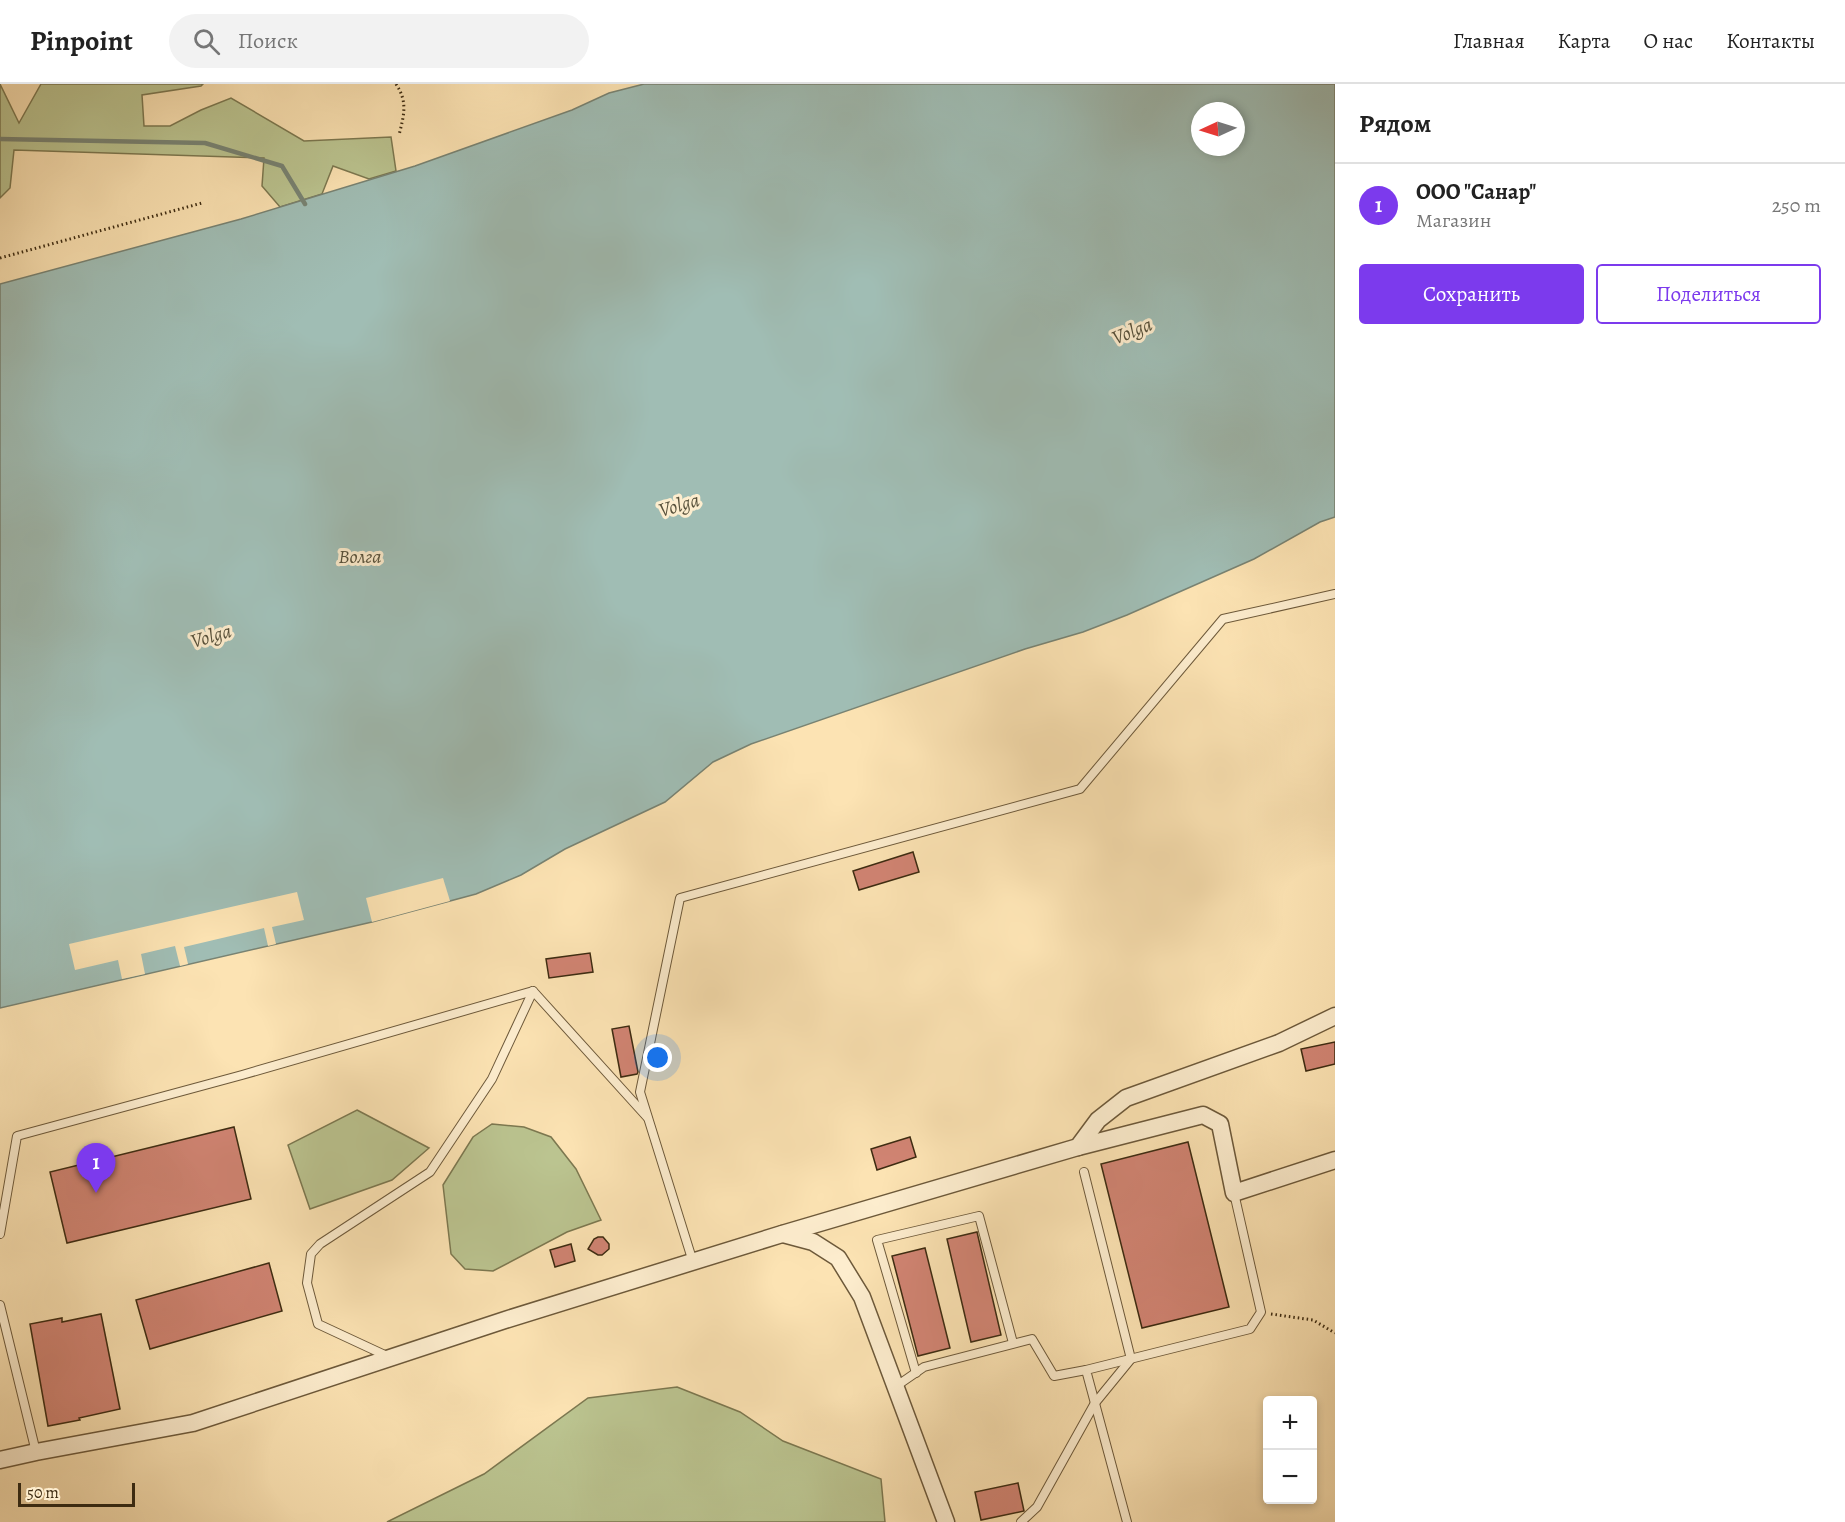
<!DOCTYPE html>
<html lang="ru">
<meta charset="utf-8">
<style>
body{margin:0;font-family:Alegreya,serif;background:#f2f2f2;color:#222}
.controls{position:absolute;right:18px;bottom:18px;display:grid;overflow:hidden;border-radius:6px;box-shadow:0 3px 9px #0003}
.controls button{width:54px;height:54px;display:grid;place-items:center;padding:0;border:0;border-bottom:2px solid #e0e0e0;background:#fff;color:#222;font:30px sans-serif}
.compass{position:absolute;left:1191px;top:18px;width:54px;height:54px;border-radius:50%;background:#fff;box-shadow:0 3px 9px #0003;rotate:266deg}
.scale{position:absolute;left:18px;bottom:15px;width:117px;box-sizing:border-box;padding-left:6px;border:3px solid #3d2b11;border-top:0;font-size:16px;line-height:21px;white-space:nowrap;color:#3d2b11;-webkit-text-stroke:4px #fdedce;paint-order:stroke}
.you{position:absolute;left:658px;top:974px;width:21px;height:21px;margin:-15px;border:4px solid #fff;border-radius:50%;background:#1a73e8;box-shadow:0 0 0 9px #1a73e833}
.badge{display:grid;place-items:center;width:39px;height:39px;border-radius:50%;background:#7c3aed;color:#fff;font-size:20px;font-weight:700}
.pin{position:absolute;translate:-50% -50px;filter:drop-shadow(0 2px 3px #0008)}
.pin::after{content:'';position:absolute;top:32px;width:21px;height:18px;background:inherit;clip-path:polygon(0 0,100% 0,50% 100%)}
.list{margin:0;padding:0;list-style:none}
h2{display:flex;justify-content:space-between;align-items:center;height:78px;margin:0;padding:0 24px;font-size:26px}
h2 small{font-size:20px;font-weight:400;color:#767676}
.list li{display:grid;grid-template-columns:39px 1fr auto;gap:18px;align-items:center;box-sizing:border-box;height:84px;padding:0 24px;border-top:2px solid #e0e0e0}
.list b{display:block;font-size:22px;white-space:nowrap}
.list p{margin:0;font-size:20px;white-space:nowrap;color:#767676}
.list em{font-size:20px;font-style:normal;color:#767676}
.actions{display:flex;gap:12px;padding:18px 24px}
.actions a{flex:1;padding:14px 0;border:2px solid #7c3aed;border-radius:6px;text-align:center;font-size:21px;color:#7c3aed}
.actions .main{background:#7c3aed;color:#fff}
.icon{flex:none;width:33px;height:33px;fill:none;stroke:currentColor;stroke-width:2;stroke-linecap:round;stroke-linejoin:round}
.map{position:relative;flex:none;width:1335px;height:1438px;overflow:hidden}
header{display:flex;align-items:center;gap:36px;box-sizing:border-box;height:84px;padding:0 30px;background:#fff;border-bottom:2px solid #e0e0e0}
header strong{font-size:28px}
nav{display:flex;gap:33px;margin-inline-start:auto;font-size:21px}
.search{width:420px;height:54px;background:#f2f2f2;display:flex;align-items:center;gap:15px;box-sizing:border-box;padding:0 21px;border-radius:33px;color:#767676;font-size:22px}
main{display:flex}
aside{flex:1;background:#fff}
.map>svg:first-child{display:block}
</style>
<header>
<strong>Pinpoint</strong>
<div class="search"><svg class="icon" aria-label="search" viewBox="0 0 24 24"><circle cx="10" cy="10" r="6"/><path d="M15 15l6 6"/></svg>Поиск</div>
<nav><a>Главная</a><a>Карта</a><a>О нас</a><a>Контакты</a></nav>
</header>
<main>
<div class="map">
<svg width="1335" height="1438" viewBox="0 0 1335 1438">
<rect width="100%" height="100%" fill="#fce3b3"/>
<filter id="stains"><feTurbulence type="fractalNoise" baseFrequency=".00333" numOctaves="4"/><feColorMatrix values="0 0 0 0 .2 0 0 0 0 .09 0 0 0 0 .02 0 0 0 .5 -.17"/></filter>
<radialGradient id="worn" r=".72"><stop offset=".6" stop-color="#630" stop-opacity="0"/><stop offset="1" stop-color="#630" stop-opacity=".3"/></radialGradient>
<g fill="#bbc490" stroke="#7c7850" stroke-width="1.5">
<polygon points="0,0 19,39 41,0 203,0 201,2 142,11 144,42 170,42 201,26 231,14 304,57 391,53 396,87 369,95 333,82 322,110 280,123 262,102 264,74 14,66 10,104 0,114"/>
<polygon points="357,1026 429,1064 392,1096 310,1125 288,1061"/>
<polygon points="492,1040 524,1043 551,1053 576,1085 601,1136 567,1148 493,1187 465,1185 451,1170 443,1101 473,1053"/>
<polygon points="677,1303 740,1328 783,1357 881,1395 885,1438 387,1438 484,1390 588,1314"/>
</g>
<path fill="#a0bdb4" stroke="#788373" stroke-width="1.5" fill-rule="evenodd" d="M644,0H1335V433L1320,438L1254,475L1127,531L1083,548L1025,565L751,660L713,678L665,718L565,765L521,791L476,810L372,838L0,924V200L241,135L415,82L572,26L609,9ZM1200,27H1236V63H1200Z"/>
<g fill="#fce3b3">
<polygon points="443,794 450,817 372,838 366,814"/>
<polygon points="297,808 304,836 272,843 276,860 268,862 264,844 184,863 188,880 180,882 175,862 141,870 145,890 122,895 118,876 75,886 69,860"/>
</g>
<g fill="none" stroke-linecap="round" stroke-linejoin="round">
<polyline stroke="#788373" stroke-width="4.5" points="0,55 205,59 282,82 305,120"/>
</g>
<g fill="#d18473" stroke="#3d2b11" stroke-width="1.5">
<polygon points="913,768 919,788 859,806 853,787"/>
<polygon points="590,869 593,888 549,894 546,875"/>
<polygon points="629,942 638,988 637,990 621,993 612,945"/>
<polygon points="1335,958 1335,980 1306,987 1301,965"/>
<polygon points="234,1043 251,1115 67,1159 50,1088"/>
<polygon points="910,1053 916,1073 877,1086 871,1065"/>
<polygon points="1188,1058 1229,1223 1142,1244 1101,1080"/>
<polygon points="977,1148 1001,1251 971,1258 947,1155"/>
<polygon points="598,1153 603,1153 609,1160 609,1165 602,1171 598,1171 588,1165 594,1155"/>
<polygon points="571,1160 575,1177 555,1183 550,1166"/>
<polygon points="925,1164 950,1264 918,1272 892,1172"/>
<polygon points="269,1179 282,1227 150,1265 136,1216"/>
<polygon points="101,1230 120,1325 79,1334 80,1336 48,1342 30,1240 62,1234 62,1238"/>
<polygon points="1018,1399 1024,1427 981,1436 975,1408"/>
</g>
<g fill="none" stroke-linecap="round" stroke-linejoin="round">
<defs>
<g id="lane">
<polyline points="0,1150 17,1052 242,991 533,907 647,1033"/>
<polyline points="693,1178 640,1008 680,814 1080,705 1223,535 1335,510"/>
<polyline points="0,1221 36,1368"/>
<polyline points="389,1273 318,1240 307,1199 311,1170 320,1160 430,1088 492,995 533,907"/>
<polyline points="916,1289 877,1156 979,1132 1013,1259"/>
<polyline points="895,1303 924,1283 1032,1255 1054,1292 1086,1286"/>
<polyline points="1021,1438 1037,1423 1095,1319 1131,1275 1084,1088"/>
<polyline points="1127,1438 1086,1286 1250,1245 1261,1228 1234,1109"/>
</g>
<g id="street">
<polyline points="1078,1063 1203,1031 1220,1040 1234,1109 1335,1076"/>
<polyline points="783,1150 813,1158 838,1174 862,1213 946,1438"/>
<polyline points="0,1376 36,1368 193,1339 505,1236 782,1150 1078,1063 1098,1036 1126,1014 1279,959 1335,932"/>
</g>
</defs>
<use href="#lane" stroke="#6d593a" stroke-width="10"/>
<use href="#street" stroke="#6d593a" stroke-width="19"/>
<g stroke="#3d2b11" stroke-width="3" stroke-dasharray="1.5 3" stroke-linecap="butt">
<path d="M396,0C408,18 404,31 399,51"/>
<polyline points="0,174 202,119"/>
<polyline points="1271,1230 1313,1236 1335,1249"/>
</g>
<use href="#lane" stroke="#fdedce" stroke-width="8"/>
<use href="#street" stroke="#fdedce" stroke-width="16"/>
</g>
<g text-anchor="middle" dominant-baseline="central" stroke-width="6" stroke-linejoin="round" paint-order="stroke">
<g font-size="20" font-style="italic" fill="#56503a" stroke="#fdedce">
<text transform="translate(1132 247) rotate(-22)">Volga</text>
<text transform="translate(679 421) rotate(-16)">Volga</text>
<text x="360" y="472">Волга</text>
<text transform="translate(211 552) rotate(-16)">Volga</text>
</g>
</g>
<rect width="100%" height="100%" filter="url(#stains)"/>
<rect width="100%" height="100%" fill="url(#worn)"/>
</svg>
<div class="controls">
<button>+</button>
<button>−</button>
</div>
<svg class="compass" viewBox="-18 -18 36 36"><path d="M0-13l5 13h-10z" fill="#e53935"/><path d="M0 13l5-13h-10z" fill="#767676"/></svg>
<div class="scale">50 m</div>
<div class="you"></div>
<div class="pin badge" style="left:96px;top:1109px">1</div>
</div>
<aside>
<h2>Рядом<small></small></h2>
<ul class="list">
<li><span class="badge">1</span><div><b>ООО &quot;Санар&quot;</b><p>Магазин</p></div><em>250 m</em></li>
</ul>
<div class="actions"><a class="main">Сохранить</a><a>Поделиться</a></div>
</aside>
</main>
